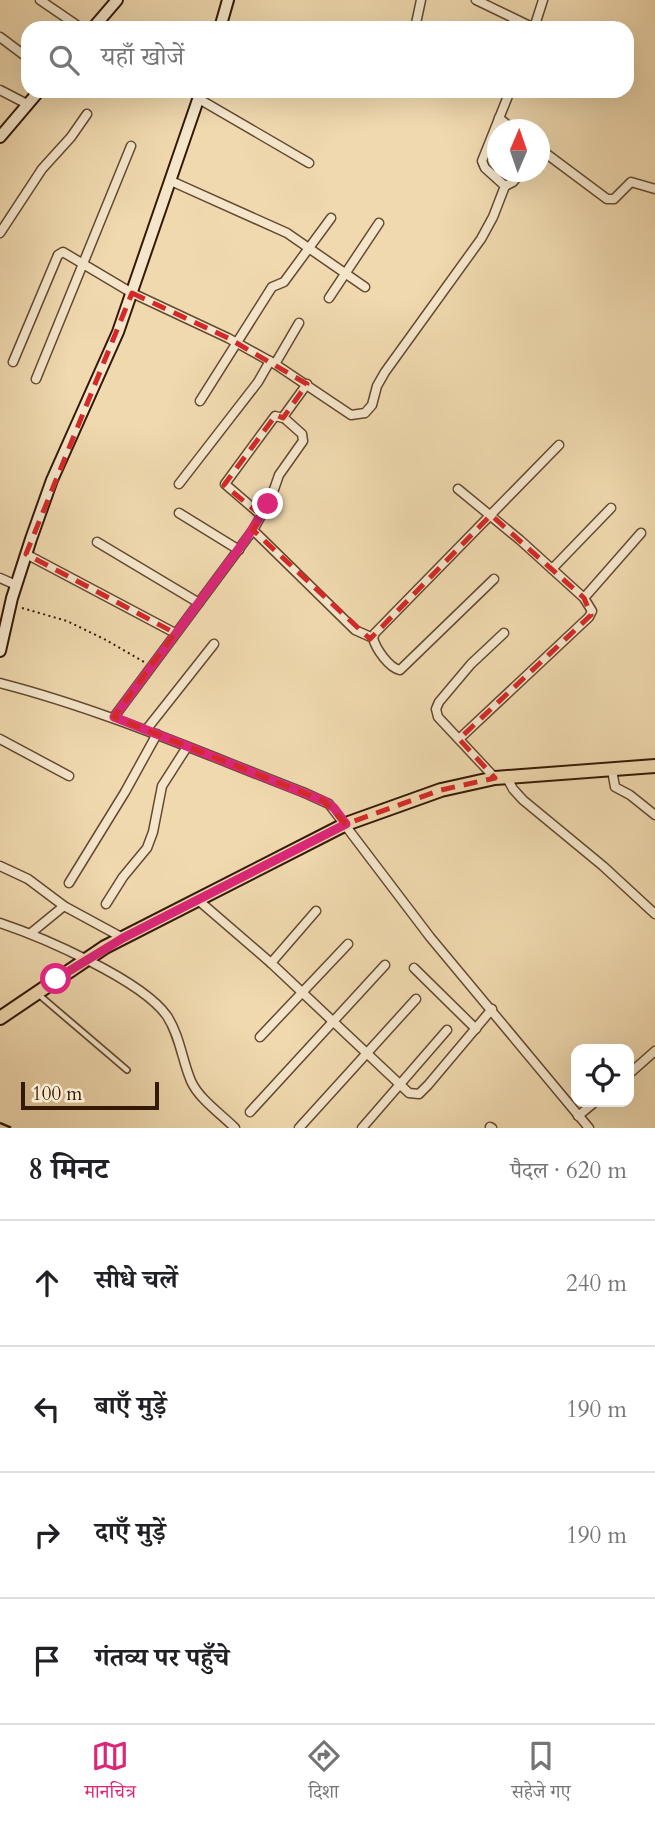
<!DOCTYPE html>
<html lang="hi">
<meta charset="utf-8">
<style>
body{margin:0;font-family:Cardo,"Noto Serif Devanagari",serif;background:#f6f6f6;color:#202124}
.controls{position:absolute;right:21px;bottom:21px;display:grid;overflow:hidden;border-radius:14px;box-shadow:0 7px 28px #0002}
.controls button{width:63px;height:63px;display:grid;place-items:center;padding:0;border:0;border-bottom:2px solid #e0e0e0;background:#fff;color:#202124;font:35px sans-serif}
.compass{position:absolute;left:487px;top:119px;width:63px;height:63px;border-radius:50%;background:#fff;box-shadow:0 7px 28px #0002;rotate:2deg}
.scale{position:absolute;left:21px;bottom:18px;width:138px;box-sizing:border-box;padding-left:7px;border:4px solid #341a05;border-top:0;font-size:19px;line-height:24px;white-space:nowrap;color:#341a05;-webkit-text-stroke:5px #f5e6cb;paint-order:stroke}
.stop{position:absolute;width:21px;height:21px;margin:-16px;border:5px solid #db2777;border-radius:50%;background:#fff}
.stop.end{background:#db2777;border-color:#fff;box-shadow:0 2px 7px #0008}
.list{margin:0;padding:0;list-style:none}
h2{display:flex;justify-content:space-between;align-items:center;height:91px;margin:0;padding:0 28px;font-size:30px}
h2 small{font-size:23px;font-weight:400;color:#757577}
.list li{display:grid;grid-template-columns:46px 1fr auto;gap:21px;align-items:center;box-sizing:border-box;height:126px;padding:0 28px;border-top:2px solid #e0e0e0}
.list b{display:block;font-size:26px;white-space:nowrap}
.list em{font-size:23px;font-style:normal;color:#757577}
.icon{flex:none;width:38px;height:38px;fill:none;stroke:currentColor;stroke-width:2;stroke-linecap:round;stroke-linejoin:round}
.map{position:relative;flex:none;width:655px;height:1128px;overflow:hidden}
.search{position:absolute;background:#fff;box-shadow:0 7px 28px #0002;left:21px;right:21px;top:21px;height:77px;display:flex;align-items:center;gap:18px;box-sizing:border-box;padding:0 24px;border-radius:21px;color:#757577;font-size:26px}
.sheet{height:595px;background:#fff}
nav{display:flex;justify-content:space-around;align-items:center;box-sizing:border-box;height:98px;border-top:2px solid #e0e0e0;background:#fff;font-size:19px;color:#757577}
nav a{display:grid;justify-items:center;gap:4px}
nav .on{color:#db2777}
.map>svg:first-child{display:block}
</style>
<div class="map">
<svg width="655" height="1128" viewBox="0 0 655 1128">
<rect width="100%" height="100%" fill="#f0d9af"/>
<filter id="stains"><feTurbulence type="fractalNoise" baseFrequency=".00286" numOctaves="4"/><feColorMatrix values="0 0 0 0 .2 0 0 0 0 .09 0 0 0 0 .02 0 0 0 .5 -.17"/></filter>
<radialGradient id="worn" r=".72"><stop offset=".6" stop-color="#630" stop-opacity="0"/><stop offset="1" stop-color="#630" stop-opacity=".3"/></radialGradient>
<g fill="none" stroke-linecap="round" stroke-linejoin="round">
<defs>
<polyline id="lane" points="38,994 127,1070"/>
<g id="street">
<polyline points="40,0 81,28"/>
<polyline points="476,0 534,28"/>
<polyline points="415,28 421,0"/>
<polyline points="534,28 543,0"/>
<polyline points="0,37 28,58"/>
<polyline points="0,90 27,104"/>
<polyline points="199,99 309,163"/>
<polyline points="499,118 514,130"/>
<polyline points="540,149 607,199 614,199 631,182 655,189"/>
<polyline points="171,181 287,233 365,287"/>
<polyline points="505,186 513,182 521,172"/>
<polyline points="0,233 42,169 71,137 87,114"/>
<polyline points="329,298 379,223"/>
<polyline points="13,362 58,255 63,252 132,293 228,338 275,364 351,415 365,413 372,405 377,386 385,372 481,239 493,217 505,186 485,168 482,161 510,91"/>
<polyline points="275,364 299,323"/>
<polyline points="36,379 131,146"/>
<polyline points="200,401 272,287 284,282 331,218"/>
<polyline points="179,484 258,382 270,361"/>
<polyline points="458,489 520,540 584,598 592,611 589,617 459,739"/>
<polyline points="179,513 239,550"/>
<polyline points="261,515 225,484 275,416 283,418"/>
<polyline points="253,530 355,630 373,638"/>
<polyline points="97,542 199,603"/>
<polyline points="26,554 175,633"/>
<polyline points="552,569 611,508"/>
<polyline points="0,578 16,585"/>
<path d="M494,579L400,670C389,668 376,649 373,638L375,633L559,445"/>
<polyline points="584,598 641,533"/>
<path d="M0,683C105,710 204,754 305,793L329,804L430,937L589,1128"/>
<polyline points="114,717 253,530 271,498 279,475 303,441 302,434 283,417 307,384"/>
<polyline points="146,730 214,644"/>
<polyline points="0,739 69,776"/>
<polyline points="612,770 615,787 630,795 655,815"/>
<polyline points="506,776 513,789 523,800 603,866 655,914"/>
<polyline points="495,778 438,717 436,709 439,702 471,664 504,633"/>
<polyline points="0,866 28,879 64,906 123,938"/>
<polyline points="69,883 125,792 157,734"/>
<polyline points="198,900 271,963 409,1093 419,1094 428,1085 492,1009"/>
<polyline points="106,904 123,877 147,848 153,832 162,786 187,747"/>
<path d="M0,923C42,937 142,980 167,1016C180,1036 182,1060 191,1081C199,1099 221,1114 235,1128"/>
<polyline points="31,933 64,906"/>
<polyline points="271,963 316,911"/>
<polyline points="414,968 476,1029"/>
<polyline points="260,1037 348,944"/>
<polyline points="629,1074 655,1051"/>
<polyline points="250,1112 385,965"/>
<polyline points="578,1116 595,1102"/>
<polyline points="490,1127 492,1128"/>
<polyline points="299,1128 416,999"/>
<polyline points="362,1128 447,1030"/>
</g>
<g id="secondary">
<polyline points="93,28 117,0"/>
<polyline points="220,28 228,0"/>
<polyline points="0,137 39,91"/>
<polyline points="0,651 12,598 31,539 52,480 118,332 201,91"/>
</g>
<polyline id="primary" points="0,1018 105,947 346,824 441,790 495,778 655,766"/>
</defs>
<use href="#lane" stroke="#634a30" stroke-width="8"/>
<use href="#street" stroke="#634a30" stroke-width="11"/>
<use href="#secondary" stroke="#341a05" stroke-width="14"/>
<use href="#primary" stroke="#341a05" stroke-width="16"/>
<polyline stroke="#341a05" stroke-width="2" stroke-dasharray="2 3.5" stroke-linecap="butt" points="22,608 67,621 106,640 144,662"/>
<use href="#lane" stroke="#f5e6cb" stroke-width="4.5"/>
<use href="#street" stroke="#f5e6cb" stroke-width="8"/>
<use href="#secondary" stroke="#f5e6cb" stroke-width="10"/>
<use href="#primary" stroke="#f0d9af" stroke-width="12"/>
<polyline stroke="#341a05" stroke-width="2.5" stroke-dasharray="12 12" stroke-linecap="butt" points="0,1123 12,1128"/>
</g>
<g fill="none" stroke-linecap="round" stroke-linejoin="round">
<polyline stroke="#db2777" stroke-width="9" points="56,979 123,938 346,824 334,808 324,801 114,717 246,539 268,504"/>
</g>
<path fill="none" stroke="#d62828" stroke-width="5" stroke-dasharray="14 9" stroke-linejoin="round" d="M132,293L228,338L307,384L283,418L276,415L224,485L261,515L253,530L370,639L491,515L584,598L591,615L459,739L495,778L441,790L346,824L324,801L114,717L175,633L26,554Z"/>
<rect width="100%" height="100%" filter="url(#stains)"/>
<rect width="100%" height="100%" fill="url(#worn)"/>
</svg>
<div class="controls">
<button><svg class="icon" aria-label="locate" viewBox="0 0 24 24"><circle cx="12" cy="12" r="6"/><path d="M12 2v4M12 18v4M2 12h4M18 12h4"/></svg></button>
</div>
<svg class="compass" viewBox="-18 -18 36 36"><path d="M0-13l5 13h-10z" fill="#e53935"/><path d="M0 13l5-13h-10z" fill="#757577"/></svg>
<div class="scale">100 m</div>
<div class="stop" style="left:56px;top:979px"></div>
<div class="stop end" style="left:268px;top:504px"></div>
<div class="search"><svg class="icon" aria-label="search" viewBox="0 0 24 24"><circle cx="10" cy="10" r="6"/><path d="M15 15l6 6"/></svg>यहाँ खोजें</div>
</div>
<section class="sheet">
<h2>8 मिनट<small>पैदल · 620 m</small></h2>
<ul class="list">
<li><svg class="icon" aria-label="ahead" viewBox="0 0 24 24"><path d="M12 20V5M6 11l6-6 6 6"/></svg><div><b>सीधे चलें</b></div><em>240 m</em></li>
<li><svg class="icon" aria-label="left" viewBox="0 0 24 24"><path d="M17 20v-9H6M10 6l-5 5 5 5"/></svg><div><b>बाएँ मुड़ें</b></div><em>190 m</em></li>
<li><svg class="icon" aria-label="right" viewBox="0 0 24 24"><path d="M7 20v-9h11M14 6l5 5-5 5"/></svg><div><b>दाएँ मुड़ें</b></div><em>190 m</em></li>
<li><svg class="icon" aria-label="arrive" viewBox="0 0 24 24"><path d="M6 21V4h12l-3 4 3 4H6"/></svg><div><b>गंतव्य पर पहुँचे</b></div></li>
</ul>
</section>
<nav>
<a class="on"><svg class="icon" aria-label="map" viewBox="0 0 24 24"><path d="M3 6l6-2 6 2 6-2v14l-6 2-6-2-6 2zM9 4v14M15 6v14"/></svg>मानचित्र</a>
<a><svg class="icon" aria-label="directions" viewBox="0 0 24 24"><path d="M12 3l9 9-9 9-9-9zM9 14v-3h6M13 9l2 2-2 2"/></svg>दिशा</a>
<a><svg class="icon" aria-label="saved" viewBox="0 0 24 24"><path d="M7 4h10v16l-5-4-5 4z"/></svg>सहेजे गए</a>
</nav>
